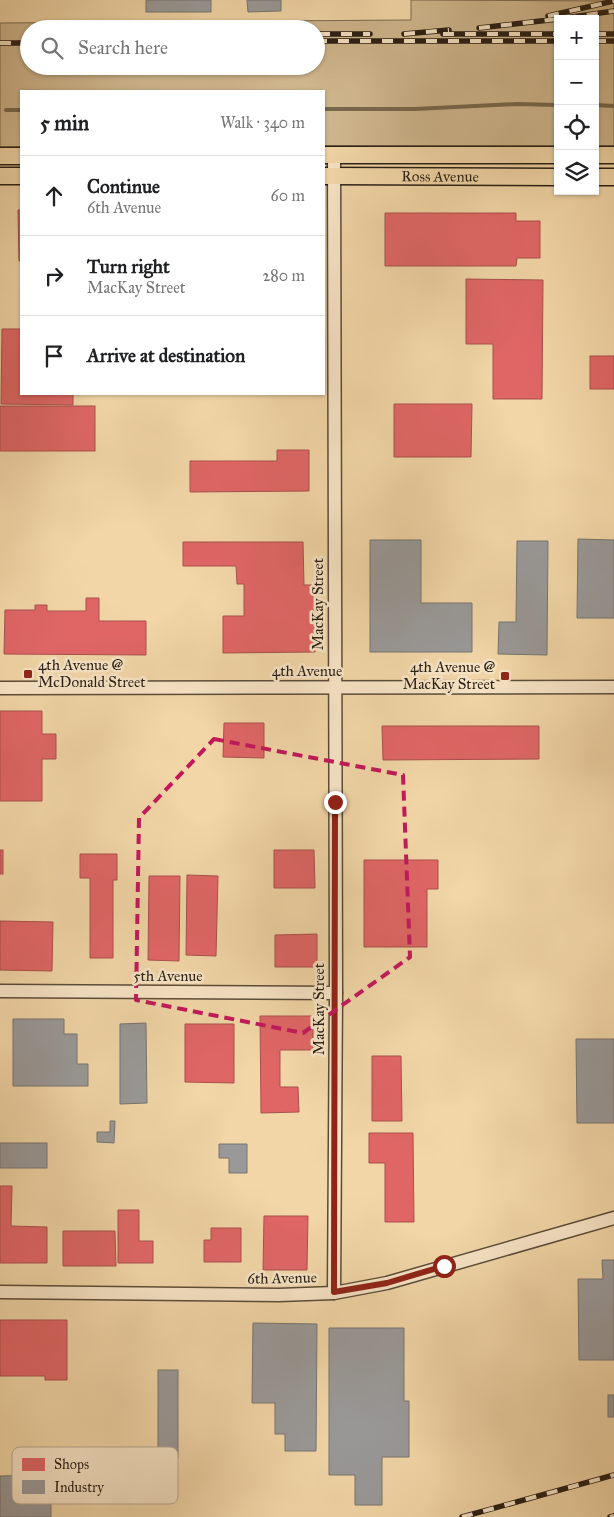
<!DOCTYPE html>
<meta charset="utf-8">
<style>
body{margin:0;font-family:"IM FELL Great Primer",serif;background:#f2f2f2;color:#202124}
.controls{position:absolute;right:15px;top:15px;display:grid;overflow:hidden;border-radius:0px;box-shadow:0 1px 4px #0004}
.controls button{width:45px;height:45px;display:grid;place-items:center;padding:0;border:0;border-bottom:1px solid #e0e0e0;background:#fff;color:#202124;font:25px sans-serif}
.stop{position:absolute;width:15px;height:15px;margin:-11px;border:4px solid #8f2418;border-radius:50%;background:#fff}
.stop.end{background:#8f2418;border-color:#fff;box-shadow:0 1px 5px #0008}
.list{margin:0;padding:0;list-style:none}
h2{display:flex;justify-content:space-between;align-items:center;height:65px;margin:0;padding:0 20px;font-size:21px}
h2 small{font-size:16px;font-weight:400;color:#757577}
.list li{display:grid;grid-template-columns:32px 1fr auto;gap:15px;align-items:center;box-sizing:border-box;height:80px;padding:0 20px;border-top:1px solid #e0e0e0}
.list b{display:block;font-size:19px;white-space:nowrap}
.list p{margin:0;font-size:16px;white-space:nowrap;color:#757577}
.list em{font-size:16px;font-style:normal;color:#757577}
.icon{flex:none;width:28px;height:28px;fill:none;stroke:currentColor;stroke-width:2;stroke-linecap:round;stroke-linejoin:round}
.map{position:relative;flex:none;width:614px;height:1517px;overflow:hidden}
.search{position:absolute;background:#fff;box-shadow:0 1px 4px #0004;left:20px;top:20px;width:305px;height:55px;display:flex;align-items:center;gap:12px;box-sizing:border-box;padding:0 18px;border-radius:28px;color:#757577;font-size:19px}
.panel{position:absolute;background:#fff;box-shadow:0 1px 4px #0004;left:20px;top:90px;width:305px;height:305px;border-radius:0px}
.map>svg:first-child{display:block}
</style>
<div class="map">
<svg width="614" height="1517" viewBox="0 0 614 1517">
<rect width="100%" height="100%" fill="#f2d6a7"/>
<filter id="stains"><feTurbulence type="fractalNoise" baseFrequency=".004" numOctaves="4"/><feColorMatrix values="0 0 0 0 .2 0 0 0 0 .09 0 0 0 0 .02 0 0 0 .5 -.17"/></filter>
<radialGradient id="worn" r=".72"><stop offset=".6" stop-color="#630" stop-opacity="0"/><stop offset="1" stop-color="#630" stop-opacity=".3"/></radialGradient>
<path fill="#d0b78e" stroke="#7c6a51" fill-rule="evenodd" d="M411,0L614,1V146H595V19H558V146H324V91H21V147H0V23L411,20ZM29,29H316V66H29Z"/>
<g fill="#e06666" stroke="#a9504d">
<polygon points="18,210 21,210 21,261 19,261"/>
<polygon points="385,213 516,213 516,221 540,221 540,258 517,258 516,266 385,266"/>
<polygon points="466,279 543,280 542,399 493,399 493,344 466,344"/>
<polygon points="2,329 21,329 21,394 73,394 73,405 1,404"/>
<rect x="590" y="356" width="24" height="33"/>
<polygon points="394,404 472,404 471,457 394,457"/>
<rect x="0" y="406" width="95" height="45"/>
<polygon points="277,450 309,450 309,491 190,492 190,461 277,461"/>
<polygon points="183,542 303,542 304,585 314,585 315,652 223,653 223,616 244,616 244,584 237,584 236,566 183,566"/>
<polygon points="86,598 99,598 99,621 146,621 146,655 4,654 5,610 35,610 35,605 47,605 47,611 86,611"/>
<polygon points="0,711 42,711 42,734 56,734 56,759 42,759 42,801 0,801"/>
<polygon points="224,723 264,723 264,758 223,757"/>
<polygon points="382,726 539,726 539,759 383,760"/>
<rect x="0" y="850" width="3" height="24"/>
<polygon points="274,850 314,850 315,888 274,888"/>
<polygon points="80,854 117,854 117,880 113,880 113,958 90,958 90,878 80,878"/>
<polygon points="364,860 438,860 438,889 427,889 427,947 364,947"/>
<polygon points="187,875 218,876 216,956 186,955"/>
<polygon points="149,876 180,876 179,961 148,960"/>
<polygon points="0,921 53,922 52,971 0,970"/>
<polygon points="317,934 317,967 275,967 275,935"/>
<polygon points="260,1016 313,1016 313,1050 280,1050 280,1087 298,1087 299,1112 261,1113"/>
<polygon points="185,1024 234,1024 234,1083 185,1082"/>
<polygon points="372,1056 401,1056 402,1121 372,1121"/>
<polygon points="369,1133 413,1133 414,1222 385,1222 385,1163 369,1163"/>
<polygon points="0,1186 12,1186 11,1226 47,1227 47,1263 0,1263"/>
<polygon points="118,1210 139,1210 139,1241 153,1241 153,1263 118,1263"/>
<polygon points="264,1216 308,1216 307,1270 263,1270"/>
<polygon points="211,1228 241,1228 241,1262 204,1262 204,1240 211,1240"/>
<polygon points="63,1231 115,1231 116,1266 63,1266"/>
<polygon points="0,1320 67,1320 67,1380 45,1380 45,1376 0,1376"/>
</g>
<g fill="#999" stroke="#777471">
<rect x="146" y="0" width="65" height="12"/>
<polygon points="247,0 281,0 281,11 248,12"/>
<polygon points="578,539 614,540 614,618 577,618"/>
<polygon points="370,540 421,540 421,603 472,603 472,652 370,652"/>
<polygon points="517,541 548,541 547,655 498,654 499,622 516,622"/>
<polygon points="13,1019 64,1019 64,1034 77,1034 77,1064 88,1064 88,1086 13,1086"/>
<polygon points="146,1023 147,1103 120,1104 120,1024"/>
<polygon points="576,1039 614,1039 614,1123 577,1123"/>
<polygon points="110,1121 115,1121 114,1143 97,1142 97,1132 110,1132"/>
<rect x="0" y="1143" width="47" height="25"/>
<polygon points="219,1144 247,1144 247,1173 229,1173 229,1158 219,1158"/>
<polygon points="602,1260 614,1260 614,1360 579,1360 578,1279 603,1279"/>
<polygon points="253,1323 317,1324 316,1451 285,1451 285,1434 275,1434 275,1403 252,1403"/>
<polygon points="329,1328 404,1328 404,1401 409,1401 409,1457 382,1457 382,1505 355,1505 355,1475 329,1475"/>
<rect x="158" y="1370" width="20" height="87"/>
<rect x="608" y="1395" width="6" height="22"/>
<polygon points="51,1475 51,1517 0,1517 0,1476"/>
</g>
<g fill="none" stroke-linecap="round" stroke-linejoin="round">
<g stroke="#78674e" stroke-width="4">
<polyline points="595,105 614,106"/>
<polyline points="324,109 415,109 517,104 558,105"/>
<polyline points="6,110 21,110"/>
</g>
<defs>
<g id="minor">
<polyline points="334,155 336,993 334,1293"/>
<polyline points="0,688 614,687"/>
<polyline points="0,991 336,993"/>
<polyline points="0,1292 279,1295 334,1293 387,1283 614,1218"/>
</g>
<g id="major">
<polyline points="324,155 558,155"/>
<polyline points="595,155 614,155"/>
<polyline points="0,156 21,156"/>
<polyline points="0,176 21,176"/>
<path id="s1" d="M324,176L558,177"/>
<polyline points="595,177 614,177"/>
</g>
</defs>
<use href="#minor" stroke="#5a4c39" stroke-width="15"/>
<use href="#major" stroke="#281e14" stroke-width="19"/>
<use href="#minor" stroke="#f7e4c6" stroke-width="12"/>
<use href="#major" stroke="#f2d6a7" stroke-width="16"/>
<defs>
<g id="rail">
<polyline points="548,16 614,1"/>
<polyline points="565,18 614,11"/>
<polyline points="479,28 558,19"/>
<polyline points="319,34 370,34"/>
<polyline points="404,34 449,30"/>
<polyline points="443,34 558,34"/>
<polyline points="595,34 614,34"/>
<polyline points="316,41 558,41"/>
<polyline points="595,41 614,41"/>
<polyline points="0,43 29,43"/>
<polyline points="462,1517 614,1475"/>
<polyline points="610,1517 614,1516"/>
</g>
</defs>
<use href="#rail" stroke="#281e14" stroke-width="5.5"/>
<use href="#rail" stroke="#f7e4c6" stroke-width="4" stroke-dasharray="11" stroke-linecap="butt"/>
</g>
<g fill="none" stroke-linecap="round" stroke-linejoin="round">
<polyline stroke="#8f2418" stroke-width="6" points="335,802 334,1292 387,1283 444,1266"/>
</g>
<path fill="none" stroke="#c2185b" stroke-width="4" stroke-dasharray="10 6" stroke-linejoin="round" d="M214,739L403,775L410,957L303,1033L136,1000L139,818Z"/>
<g fill="#8f2418" stroke="#f7e4c6" stroke-width="2">
<rect x="23" y="669" width="10" height="10" rx="2.5"/>
<rect x="500" y="671" width="10" height="10" rx="2.5"/>
</g>
<g text-anchor="middle" dominant-baseline="central" stroke-width="5" stroke-linejoin="round" paint-order="stroke">
<g font-size="15" fill="#281e14" stroke="#f7e4c6">
<text stroke="none"><textPath href="#s1" startOffset="116">Ross Avenue</textPath></text>
<text transform="translate(318 604) rotate(-90)">MacKay Street</text>
<text x="307" y="671">4th Avenue</text>
<text x="168" y="976">5th Avenue</text>
<text transform="translate(319 1009) rotate(-90)">MacKay Street</text>
<text transform="translate(282 1278) rotate(-1)">6th Avenue</text>
</g>
<g font-size="15" fill="#281e14" stroke="#f7e4c6" text-anchor="start">
<text x="38" y="665">4th Avenue @<tspan x="38" dy="17">McDonald Street</tspan></text>
<text x="495" y="667" text-anchor="end">4th Avenue @<tspan x="495" dy="17">MacKay Street</tspan></text>
</g>
</g>
<rect x="12" y="1447" width="166" height="57" rx="8" fill="#f7e4c6" stroke="#b9a991" stroke-width="1"/>
<rect x="22" y="1458" width="23" height="13" fill="#e06666"/>
<rect x="22" y="1480" width="23" height="14" fill="#999"/>
<g font-size="14" fill="#281e14">
<text x="54" y="1469">Shops</text>
<text x="54" y="1492">Industry</text>
</g>
<rect width="100%" height="100%" filter="url(#stains)"/>
<rect width="100%" height="100%" fill="url(#worn)"/>
</svg>
<div class="controls">
<button>+</button>
<button>−</button>
<button><svg class="icon" aria-label="locate" viewBox="0 0 24 24"><circle cx="12" cy="12" r="6"/><path d="M12 2v4M12 18v4M2 12h4M18 12h4"/></svg></button>
<button><svg class="icon" aria-label="layers" viewBox="0 0 24 24"><path d="M12 4l9 5-9 5-9-5zM3 14l9 5 9-5"/></svg></button>
</div>
<div class="stop" style="left:444px;top:1266px"></div>
<div class="stop end" style="left:335px;top:802px"></div>
<div class="search"><svg class="icon" aria-label="search" viewBox="0 0 24 24"><circle cx="10" cy="10" r="6"/><path d="M15 15l6 6"/></svg>Search here</div>
<section class="panel">
<h2>5 min<small>Walk · 340 m</small></h2>
<ul class="list">
<li><svg class="icon" aria-label="ahead" viewBox="0 0 24 24"><path d="M12 20V5M6 11l6-6 6 6"/></svg><div><b>Continue</b><p>6th Avenue</p></div><em>60 m</em></li>
<li><svg class="icon" aria-label="right" viewBox="0 0 24 24"><path d="M7 20v-9h11M14 6l5 5-5 5"/></svg><div><b>Turn right</b><p>MacKay Street</p></div><em>280 m</em></li>
<li><svg class="icon" aria-label="arrive" viewBox="0 0 24 24"><path d="M6 21V4h12l-3 4 3 4H6"/></svg><div><b>Arrive at destination</b></div></li>
</ul>
</section>
</div>
